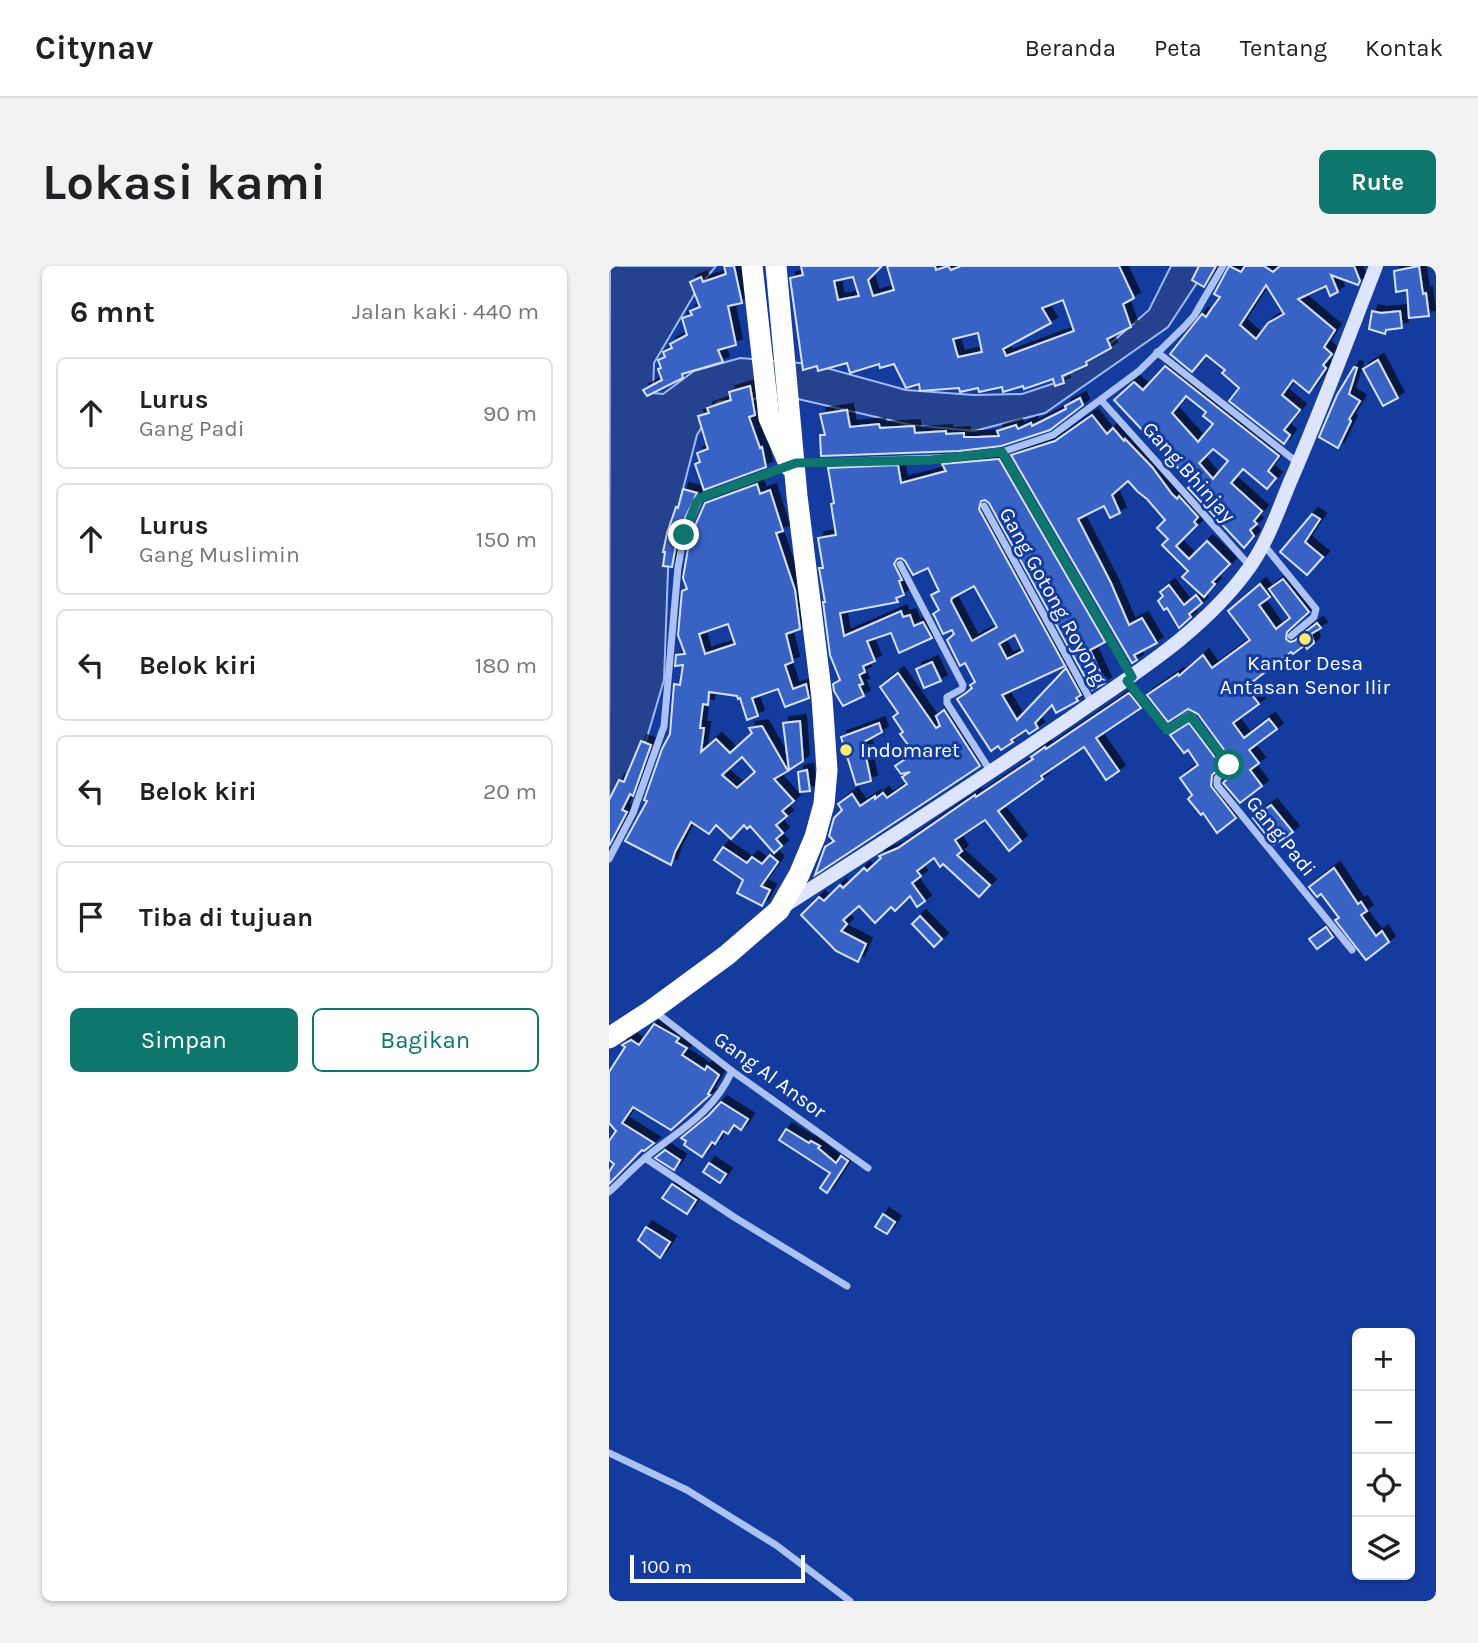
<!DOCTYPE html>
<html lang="id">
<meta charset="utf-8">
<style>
body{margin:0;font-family:Karla,sans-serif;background:#f2f2f2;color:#202124}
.controls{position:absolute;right:21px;bottom:21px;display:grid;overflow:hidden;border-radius:10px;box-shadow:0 2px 5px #0004}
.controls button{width:63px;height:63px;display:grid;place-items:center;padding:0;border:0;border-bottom:2px solid #e0e0e0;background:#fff;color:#202124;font:35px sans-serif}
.scale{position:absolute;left:21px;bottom:18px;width:175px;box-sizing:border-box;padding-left:7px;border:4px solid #fff;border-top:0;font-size:19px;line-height:24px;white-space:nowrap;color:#fff;-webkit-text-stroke:5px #143c9f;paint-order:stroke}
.stop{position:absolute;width:21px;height:21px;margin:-16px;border:5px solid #0f766e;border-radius:50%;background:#fff}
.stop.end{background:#0f766e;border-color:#fff;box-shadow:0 2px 7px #0008}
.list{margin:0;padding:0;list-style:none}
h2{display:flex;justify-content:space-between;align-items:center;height:91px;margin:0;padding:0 28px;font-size:30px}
h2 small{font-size:23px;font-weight:400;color:#757577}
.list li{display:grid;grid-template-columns:46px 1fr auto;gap:21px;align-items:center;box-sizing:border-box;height:112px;margin:0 14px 14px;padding:0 14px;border:2px solid #e0e0e0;border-radius:10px}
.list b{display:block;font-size:26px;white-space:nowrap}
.list p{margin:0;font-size:23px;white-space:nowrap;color:#757577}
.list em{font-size:23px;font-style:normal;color:#757577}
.actions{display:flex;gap:14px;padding:21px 28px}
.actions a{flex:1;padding:16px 0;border:2px solid #0f766e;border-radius:10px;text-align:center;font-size:24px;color:#0f766e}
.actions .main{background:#0f766e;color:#fff}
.icon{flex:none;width:38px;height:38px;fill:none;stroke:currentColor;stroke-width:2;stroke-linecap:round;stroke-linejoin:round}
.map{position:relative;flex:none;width:827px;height:1335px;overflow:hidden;border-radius:10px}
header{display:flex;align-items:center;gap:42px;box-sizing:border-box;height:98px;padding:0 35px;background:#fff;border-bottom:2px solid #e0e0e0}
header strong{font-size:33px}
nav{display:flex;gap:38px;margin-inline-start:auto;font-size:24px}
.intro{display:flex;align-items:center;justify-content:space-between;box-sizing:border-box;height:168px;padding:0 42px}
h1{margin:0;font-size:49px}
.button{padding:18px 32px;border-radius:10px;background:#0f766e;color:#fff;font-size:24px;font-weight:700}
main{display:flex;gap:42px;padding:0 42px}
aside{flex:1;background:#fff;border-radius:10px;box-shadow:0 2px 5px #0004}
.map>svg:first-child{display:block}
</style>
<header>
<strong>Citynav</strong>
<nav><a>Beranda</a><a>Peta</a><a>Tentang</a><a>Kontak</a></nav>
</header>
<div class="intro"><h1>Lokasi kami</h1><a class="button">Rute</a></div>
<main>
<aside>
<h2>6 mnt<small>Jalan kaki · 440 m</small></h2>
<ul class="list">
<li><svg class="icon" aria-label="ahead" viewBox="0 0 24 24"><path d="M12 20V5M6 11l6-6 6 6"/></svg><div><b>Lurus</b><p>Gang Padi</p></div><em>90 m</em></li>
<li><svg class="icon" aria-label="ahead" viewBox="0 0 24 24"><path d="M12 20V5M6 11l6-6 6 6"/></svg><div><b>Lurus</b><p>Gang Muslimin</p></div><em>150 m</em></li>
<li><svg class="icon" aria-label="left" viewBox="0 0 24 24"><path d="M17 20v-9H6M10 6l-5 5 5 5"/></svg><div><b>Belok kiri</b></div><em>180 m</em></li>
<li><svg class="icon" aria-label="left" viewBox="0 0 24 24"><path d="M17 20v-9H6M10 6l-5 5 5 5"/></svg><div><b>Belok kiri</b></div><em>20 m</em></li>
<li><svg class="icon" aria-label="arrive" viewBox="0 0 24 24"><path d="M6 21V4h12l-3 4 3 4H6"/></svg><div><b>Tiba di tujuan</b></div></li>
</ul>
<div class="actions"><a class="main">Simpan</a><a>Bagikan</a></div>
</aside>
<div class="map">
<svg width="827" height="1335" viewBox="0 0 827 1335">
<defs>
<filter id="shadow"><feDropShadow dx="6" dy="-6" stdDeviation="0" flood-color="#0009"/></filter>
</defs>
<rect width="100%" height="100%" fill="#143c9f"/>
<polygon fill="#25428e" stroke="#9fbaf6" stroke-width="2" points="1,0 107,0 89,22 45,97 44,127 54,128 85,105 131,92 203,98 297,124 365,129 413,128 449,116 501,78 540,44 562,0 599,0 559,61 436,147 365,165 302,159 176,130 108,136 88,169 60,277 55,414 32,492 0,554"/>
<g fill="#3962c4" stroke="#d5e1fd" stroke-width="2" fill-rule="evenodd" filter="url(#shadow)">
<polygon points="115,0 125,0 133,37 119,40 127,79 109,84 114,96 73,108 74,112 38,130 34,124 53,114 49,103 52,102 49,94 56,91 54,86 63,82 61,78 78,69 73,52 83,49 81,45 91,41 81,16 92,11 94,16 117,8"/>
<path d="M192,0H273L259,14L264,30L285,24L278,0H326L327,4L339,0L342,4L352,0H510L525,32L514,38L522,61L498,73L502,82L477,96L478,99L453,110L455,117L446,120L444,113L415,123L414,120L394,126L393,121L370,126L369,122L351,126L350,122L311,125L310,118L297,122L285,98L271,102L270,98L241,107L238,97L209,105L208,100L194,104L181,12L194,9ZM244,11L250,30L229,34L225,15ZM454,34L465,65L397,90L394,83L442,57L433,42ZM369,67L373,86L349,91L344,73Z"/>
<polygon points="590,0 607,0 595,21 583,14"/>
<path d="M620,0L632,6L636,0H655L664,6L671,0H745L751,15L749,19L722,9L729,26L721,30L717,20L689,33L726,64L715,81L723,88L714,99L717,102L700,127L684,114L673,129L691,144L675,164L681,169L675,178L620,135L630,122L613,107L616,104L597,89L583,106L561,88L593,48L597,51L603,42L611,31L605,28ZM657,19L675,48L659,57L647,73L631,59Z"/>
<polygon points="810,0 814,28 817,27 820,50 800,52 798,24 787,26 785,5"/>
<polygon points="763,45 772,47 791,45 793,62 777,64 776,68 760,63"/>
<polygon points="769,94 789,132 774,140 754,103"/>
<path d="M556,100L670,190L659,205L667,212L658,223L634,203L622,217L653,245L645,255L648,258L641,264L645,270L635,282L579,222L583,219L569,202L505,134L525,116L534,124ZM577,130L597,146L594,150L604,158L589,176L563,147ZM604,183L619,195L604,213L590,197Z"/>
<polygon points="745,101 748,102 740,128 751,135 740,153 742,155 729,182 710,171 728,129"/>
<polygon points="141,120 146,149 140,151 151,182 153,181 157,201 95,224 86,198 91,196 88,187 99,183 89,150 100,147 98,142 122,134 120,126"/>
<polygon points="471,132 474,139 441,164 392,180 350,185 212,190 211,169 216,169 211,148 238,144 241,161 270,158 271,162 305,160 306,167 337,165 337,168 355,167 355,171 369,171 390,170 388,165 407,159 409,163 422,157 423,160 457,143 456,140"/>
<polygon points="483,149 498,168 504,162 515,175 516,173 543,201 563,228 568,233 570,230 589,251 585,256 588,259 567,280 580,293 598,275 621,298 603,316 606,318 595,331 573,311 579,305 553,279 559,273 548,262 556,254 538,233 529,226 519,215 503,229 511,247 501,252 495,240 469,253 502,317 520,359 533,352 548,377 525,389 528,394 523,397 402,189 446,175"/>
<path d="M390,193L496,376L481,384L496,417L483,424L380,237L376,234L372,235L370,243L456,400L393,429L408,454L457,402L472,429L467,432L469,435L447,447L443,439L426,457L429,462L420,468L417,464L402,474L404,476L392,484L389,480L382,485L348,433L357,427L363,422L361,419L366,416L356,397L351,400L338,374L345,368L343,364L334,368L326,351L324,348L330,344L322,329L330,325L319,302L304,309L296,295L292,292L288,293L285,298L293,314L290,315L295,329L287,332L289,336L231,347L235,370L292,345L294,351L301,349L305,360L314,356L323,372L290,387L282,367L258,375L266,395L254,400L256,406L250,409L254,418L250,419L255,430L234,440L225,425L224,418L231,414L221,389L214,336H216L210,302H214L209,272L227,269L222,238L225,237L219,202L289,199L292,217L337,205L333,198ZM365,320L388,361L363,375L342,335L343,332ZM406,369L414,385L398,393L390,378Z"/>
<path d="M148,218L151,228L161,224L174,265L167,267L186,324L191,363L177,368L184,396L176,399L184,423L197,418L200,432L176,441L169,423L143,432L149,450L138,454L131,432L129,433L128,430L100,426L99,439L94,438L91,462H95L92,486L107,473L121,487L143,467L140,462L153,460L179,505L165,513L185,535L173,545L178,550L167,559L174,567L167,573L173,580L165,587L141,560L138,563L135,559L122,573L107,559L100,568L82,556L66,586L62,599L16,575L38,535L35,534L53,483L61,468L65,418L71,419L74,399L66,400L67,389L76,388L69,369L73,325L78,323L74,312L81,271L96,237ZM119,358L126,378L96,388L90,368ZM133,491L146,506L128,522L113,509Z"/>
<polygon points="74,223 88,227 69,267 63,301 54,300 56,286 54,286 58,267 67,241 69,242"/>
<polygon points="703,248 711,253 696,276 714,291 698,309 671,286"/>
<polygon points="674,313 700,346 678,366 677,373 681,376 685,375 708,357 712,362 702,368 705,377 698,383 696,379 684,388 682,386 637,421 650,438 624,457 635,472 660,453 668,463 640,484 650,497 641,504 653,520 631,537 614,517 625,506 624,496 589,448 579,443 559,456 538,429 569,408 570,410 594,389 603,402 641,374 619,345 651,318 661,331 650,339 667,363 681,352 660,323"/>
<polygon points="560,319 575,339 587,329 593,337 580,348 582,351 570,362 558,342 555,344 549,335 554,330 551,326"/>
<polygon points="323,396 332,415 315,422 307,403"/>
<polygon points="289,407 327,462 331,460 327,450 335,444 371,500 206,609 216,581 225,575 220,570 225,552 233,544 229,538 243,528 251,540 266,530 266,533 274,527 278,532 298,518 293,511 301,506 292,508 286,500 305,487 291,468 294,466 284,451 289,447 271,421"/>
<polygon points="520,427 532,442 487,472 510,505 497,514 475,481 432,510 434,513 389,545 412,575 400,585 376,554 346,574 353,585 348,589 381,619 370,631 334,598 331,601 325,592 308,605 312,610 303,617 316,635 308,641 301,630 286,645 282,641 266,657 250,640 234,654 238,658 232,665 257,678 249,696 227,685 192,649 210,631 215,635 231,619 234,622 255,602 258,605 272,592 270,590 289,582 366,529 367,531 424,493 422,491 436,481 437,483"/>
<polygon points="191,455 194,495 180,504 174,457"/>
<polygon points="270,457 273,466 255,476 260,489 257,491 262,515 247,519 232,471"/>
<polygon points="580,457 613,501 603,509 602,520 627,552 608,567 594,547 592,549 579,533 583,529 571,512 589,499 579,484 575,487 561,469"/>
<polygon points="32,475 42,479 24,530 21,528 13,544 18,546 0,580 0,534 10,514 15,516"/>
<polygon points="198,504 201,525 191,526 189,506"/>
<polygon points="662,539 684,566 665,579 644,552"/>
<polygon points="114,581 138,597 143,591 153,598 161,589 169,596 152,620 161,624 153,640 128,627 134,614 105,594"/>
<polygon points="725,602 749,638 752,636 758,645 752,649 767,670 773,665 780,676 757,694 726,654 730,652 712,628 708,631 700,621"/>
<polygon points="311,650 333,673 325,681 303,658"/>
<polygon points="717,661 724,671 708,683 700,673"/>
<polygon points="45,758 70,772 67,776 78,782 73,789 96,804 98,800 110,809 99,828 101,829 62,864 24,841 13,857 45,877 35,885 33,884 0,918 0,906 5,898 0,894 0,875 7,865 0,857 0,806 16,781 13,779 22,774 30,779"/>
<polygon points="112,836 139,853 132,864 125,859 119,868 114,865 106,878 103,876 93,891 75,879 77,875 72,872 100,849"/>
<polygon points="177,863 200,877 202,875 211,880 209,882 227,897 232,890 239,895 218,927 211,922 221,907 170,874"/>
<polygon points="56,884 71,894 65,904 46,892"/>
<polygon points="100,897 117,908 111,917 94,906"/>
<polygon points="63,918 87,934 78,948 53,932"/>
<polygon points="274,948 286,956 278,968 266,961"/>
<polygon points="37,961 61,976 51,992 29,974"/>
</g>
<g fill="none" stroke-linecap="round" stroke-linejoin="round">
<g stroke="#acc2f4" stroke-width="7">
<polyline points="548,86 689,197"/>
<polyline points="492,134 641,300"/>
<polyline points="393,186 523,410"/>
<polyline points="375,240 483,437"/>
<polyline points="655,279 707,343 705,351 682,370"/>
<polyline points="291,298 354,419 353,423 338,431 338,437 382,506"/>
<polyline points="518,415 558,464 580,449 584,452 619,499 619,504 608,512 608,519 743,684"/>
<polyline points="0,593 24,547 55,460 69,301 75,269 91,232 187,197 350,191 393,186 444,169 530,105 575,61 585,50 614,0"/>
<polyline points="45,745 123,805 259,902"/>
<polyline points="36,892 125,951 238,1020"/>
<path d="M0,926C12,915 23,903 36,892C70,864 103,849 123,805"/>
<polyline points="0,1187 78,1224 167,1279 241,1335"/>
</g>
<path stroke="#dce5fd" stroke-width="14" d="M175,640C272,578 368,516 463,451C526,407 594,366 640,302C658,277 669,245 681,216C712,145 739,72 767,0"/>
<g stroke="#fff" stroke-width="21">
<polyline points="143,0 160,152 181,200"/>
<polyline points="0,772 43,744 118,689 170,644 190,609 206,571 215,538 218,504 213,432 188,230 167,0"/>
</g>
</g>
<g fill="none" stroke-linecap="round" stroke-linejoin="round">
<polyline stroke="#0f766e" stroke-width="9" points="75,269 87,237 91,232 187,197 322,194 393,186 523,411 518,415 558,464 581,450 620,499"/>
</g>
<g fill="#ffeb6f" stroke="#143c9f" stroke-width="2.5">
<circle cx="696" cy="373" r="7"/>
<circle cx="237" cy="484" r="7"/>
</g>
<g text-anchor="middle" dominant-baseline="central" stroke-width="6" stroke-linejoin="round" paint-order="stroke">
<g font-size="21" fill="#fff" stroke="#143c9f">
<text transform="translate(580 206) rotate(48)">Gang Bhinjay</text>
<text transform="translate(444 330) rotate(61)">Gang Gotong Royong</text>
<text transform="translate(672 570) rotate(51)">Gang Padi</text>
<text transform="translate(161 809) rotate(36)">Gang Al Ansor</text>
</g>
<g font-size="21" fill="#fff" stroke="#143c9f">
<text x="696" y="397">Kantor Desa<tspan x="696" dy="24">Antasan Senor Ilir</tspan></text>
<text x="251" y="484" text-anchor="start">Indomaret</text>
</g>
</g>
</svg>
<div class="controls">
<button>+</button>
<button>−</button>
<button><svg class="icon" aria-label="locate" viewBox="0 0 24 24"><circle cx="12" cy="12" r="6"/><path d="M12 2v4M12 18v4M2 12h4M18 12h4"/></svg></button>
<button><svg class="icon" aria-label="layers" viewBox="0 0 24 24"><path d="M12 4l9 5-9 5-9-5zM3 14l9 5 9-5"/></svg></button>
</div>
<div class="scale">100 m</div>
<div class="stop" style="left:620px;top:499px"></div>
<div class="stop end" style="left:75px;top:269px"></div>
</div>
</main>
